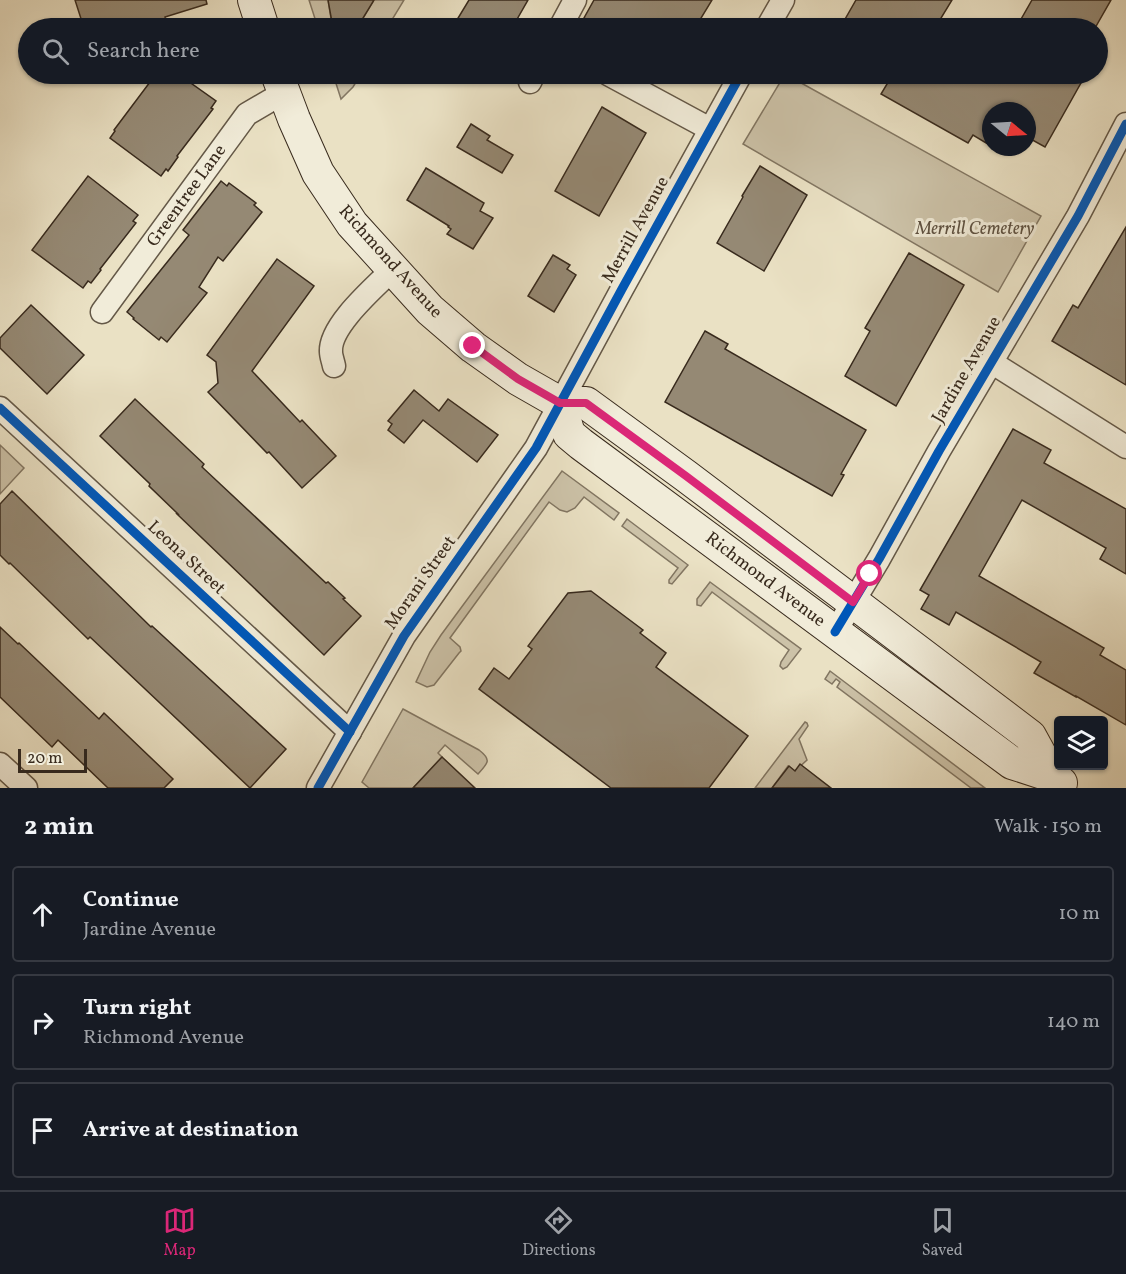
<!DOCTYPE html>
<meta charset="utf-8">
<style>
body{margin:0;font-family:Vollkorn,serif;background:#242831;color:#f1f3f6}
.controls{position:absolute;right:18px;bottom:18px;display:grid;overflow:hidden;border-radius:6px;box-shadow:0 2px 4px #0004}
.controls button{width:54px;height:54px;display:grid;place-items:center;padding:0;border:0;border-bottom:2px solid #363941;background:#171b24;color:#f1f3f6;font:30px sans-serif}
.compass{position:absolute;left:982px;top:102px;width:54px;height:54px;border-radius:50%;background:#171b24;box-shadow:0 2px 4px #0004;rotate:108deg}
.scale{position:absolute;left:18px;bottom:15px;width:69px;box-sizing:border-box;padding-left:6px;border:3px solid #382a1d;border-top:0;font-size:16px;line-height:21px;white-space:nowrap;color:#382a1d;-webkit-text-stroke:4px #f1ecd9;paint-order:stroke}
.stop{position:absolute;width:18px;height:18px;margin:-14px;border:4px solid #db2777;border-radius:50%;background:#fff}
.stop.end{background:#db2777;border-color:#fff;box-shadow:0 2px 6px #0008}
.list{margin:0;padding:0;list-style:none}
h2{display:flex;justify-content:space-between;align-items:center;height:78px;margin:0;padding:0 24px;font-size:26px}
h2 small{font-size:20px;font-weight:400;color:#9ea1a6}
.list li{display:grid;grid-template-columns:39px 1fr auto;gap:18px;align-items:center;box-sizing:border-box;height:96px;margin:0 12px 12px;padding:0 12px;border:2px solid #363941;border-radius:6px}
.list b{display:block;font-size:22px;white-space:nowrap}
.list p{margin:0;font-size:20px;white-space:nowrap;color:#9ea1a6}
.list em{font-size:20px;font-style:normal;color:#9ea1a6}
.icon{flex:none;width:33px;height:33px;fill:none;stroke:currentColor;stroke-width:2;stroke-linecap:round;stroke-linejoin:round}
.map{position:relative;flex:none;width:1126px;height:788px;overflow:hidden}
.search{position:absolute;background:#171b24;box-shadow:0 2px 4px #0004;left:18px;right:18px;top:18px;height:66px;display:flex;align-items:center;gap:15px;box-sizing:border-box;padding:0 21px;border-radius:33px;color:#9ea1a6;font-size:22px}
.sheet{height:402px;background:#171b24}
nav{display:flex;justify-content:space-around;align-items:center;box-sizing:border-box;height:84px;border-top:2px solid #363941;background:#171b24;font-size:16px;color:#9ea1a6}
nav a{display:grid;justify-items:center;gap:3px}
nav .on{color:#db2777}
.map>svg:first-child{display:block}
</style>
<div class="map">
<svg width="1126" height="788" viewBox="0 0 1126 788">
<rect width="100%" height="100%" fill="#eae1c4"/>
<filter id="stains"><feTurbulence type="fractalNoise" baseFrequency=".00333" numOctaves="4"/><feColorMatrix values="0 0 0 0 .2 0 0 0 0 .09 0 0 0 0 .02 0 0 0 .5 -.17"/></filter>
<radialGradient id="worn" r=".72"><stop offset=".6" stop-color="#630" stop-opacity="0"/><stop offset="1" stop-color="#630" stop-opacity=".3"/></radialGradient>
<g fill="#ccc2a8" stroke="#827662" stroke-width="1.5">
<polygon points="309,0 328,0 332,25 338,28 318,28"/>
<polygon points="374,0 404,0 387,28 357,28"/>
<polygon points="333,74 361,74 353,87 341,99"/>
<polygon points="785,74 1041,216 998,292 743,144"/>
<polygon points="0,445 24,468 0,494"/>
<polygon points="562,471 619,513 614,520 584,497 575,508 567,512 560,510 549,502 450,638 460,647 461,651 459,653 434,685 427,687 416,682 430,652 441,635"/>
<polygon points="627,519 688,565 672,584 669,583 669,580 678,568 622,526"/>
<polygon points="710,582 801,649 787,667 783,669 780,666 781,662 789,650 712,592 701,606 697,605 697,599"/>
<polygon points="830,671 985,788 971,788 837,687 840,682 836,679 832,684 825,679"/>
<path d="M403,709L479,750C492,760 488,763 478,774L445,745L438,753L442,757L413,788H369L362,782Z"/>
<polygon points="805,722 807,723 808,726 799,739 807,760 795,771 788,766 772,788 755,788"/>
</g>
<g fill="#958974" stroke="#382a1d" stroke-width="1.5">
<polygon points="75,0 206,0 207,4 165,17 168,28 84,28"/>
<polygon points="328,0 374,0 357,28 333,28"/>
<polygon points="469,0 528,0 512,28 452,28"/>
<polygon points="594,0 712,0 695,28 602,28 584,18"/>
<polygon points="856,0 952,0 935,28 840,28"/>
<polygon points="1032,0 1111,0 1095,28 1016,28"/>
<polygon points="156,74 178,74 216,101 211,108 213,109 177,156 178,157 168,171 166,169 161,176 110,138 115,131 114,130"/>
<polygon points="893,74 1086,74 1045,147 1027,137 1027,111 991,111 991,146 973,135 968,143 881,94"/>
<polygon points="602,107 646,133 599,216 555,191"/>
<polygon points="471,124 490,136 487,140 513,155 502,173 457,147"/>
<polygon points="760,166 807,195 764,271 717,243 743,197 742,196"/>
<polygon points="426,168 484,203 480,211 493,218 473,249 447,234 451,229 448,227 449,226 407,200"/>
<polygon points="88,176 138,215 133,221 136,223 100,269 101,270 91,283 88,281 83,288 32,250"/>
<polygon points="221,181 227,186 229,183 256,203 254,205 262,212 223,261 218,257 199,287 207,293 167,342 161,337 159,340 133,319 134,318 127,312 189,235 183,230"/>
<polygon points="1126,227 1126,385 1052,341 1073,305 1078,308"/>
<polygon points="909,253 964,285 896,406 845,376 870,331 865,328"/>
<polygon points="553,255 570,265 567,269 576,275 554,312 528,296"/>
<polygon points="277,259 314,286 252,371 300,422 302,420 336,456 302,488 269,452 267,453 208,392 218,383 216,362 207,355"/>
<polygon points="31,305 84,355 47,394 0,348 0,338"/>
<polygon points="705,331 728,344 725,349 866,430 841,474 844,475 832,496 665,402"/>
<polygon points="414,390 439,411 448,399 498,435 477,462 423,420 404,443 388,430 392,424 388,421"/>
<polygon points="135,399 204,464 202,467 326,583 328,582 345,598 343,599 361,616 324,655 177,514 178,514 149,486 150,484 100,436"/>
<polygon points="1013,429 1051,450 1044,463 1126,509 1126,574 1100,559 1106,548 1022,500 979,576 1104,648 1100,655 1126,670 1126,725 1076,696 1076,697 1034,673 1041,662 956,612 949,625 921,609 929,595 920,590"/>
<polygon points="12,491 151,627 152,626 286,749 250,788 90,637 88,639 10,563 9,564 0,555 0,504"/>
<polygon points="591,591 643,630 640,633 666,653 656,667 748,736 709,788 611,788 479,689 494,668 509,679 532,649 528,646 568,593"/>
<polygon points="0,627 18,644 19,643 99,719 104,713 173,779 164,788 108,788 58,740 52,747 0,697"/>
<polygon points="442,757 475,788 413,788"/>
<polygon points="800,764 831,788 772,788 789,766 795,771"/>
</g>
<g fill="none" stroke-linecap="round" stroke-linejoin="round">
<defs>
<g id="minor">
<polyline points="560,28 575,0"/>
<polyline points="767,28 783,0"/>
<polyline points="608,74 710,129"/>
<polyline points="530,82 534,74"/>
<polyline points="102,312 247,114 283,93"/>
<polyline points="991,362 1126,447"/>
<path d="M334,366C333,361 331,356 331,352C329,326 375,287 392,270"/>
<polyline points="0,408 350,732"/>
<polyline points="835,632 879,559 939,451 1078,216 1126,124"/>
<polyline points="0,764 26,788"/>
<polyline points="318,788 404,636 536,448 622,289 741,74"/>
</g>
<g id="secondary">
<polyline points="254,0 263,28"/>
<polyline points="277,74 294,119 318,173 352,224 430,310 473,347 518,379 560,403 586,403 686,476 853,602 1030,736 1052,776"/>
<polyline points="560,403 569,434 581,444 1012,763 1052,776 1061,783"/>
</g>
</defs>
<use href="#minor" stroke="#645847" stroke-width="25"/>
<use href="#secondary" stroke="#382a1d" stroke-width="34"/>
<use href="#minor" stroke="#f1ecd9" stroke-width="22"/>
<use href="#secondary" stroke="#f1ecd9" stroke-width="32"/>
<defs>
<g id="cycleway">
<polyline points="0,408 350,732"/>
<polyline points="835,632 879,559 939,451 1078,216 1126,124"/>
<polyline points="318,788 404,636 536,448 622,289 741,74"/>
</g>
</defs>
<use href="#cycleway" stroke="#f1ecd9" stroke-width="13"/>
<use href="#cycleway" stroke="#0057b8" stroke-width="9"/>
</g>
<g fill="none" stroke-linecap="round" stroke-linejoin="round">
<polyline stroke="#db2777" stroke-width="8" points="473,346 518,379 560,403 586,403 686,476 853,602 870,574"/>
</g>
<g text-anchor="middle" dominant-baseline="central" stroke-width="6" stroke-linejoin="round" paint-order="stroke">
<g font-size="18" fill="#382a1d" stroke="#f1ecd9">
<text transform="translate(187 196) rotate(-54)">Greentree Lane</text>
<text transform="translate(636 230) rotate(-61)">Merrill Avenue</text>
<text transform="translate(390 262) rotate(48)">Richmond Avenue</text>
<text transform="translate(967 370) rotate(-60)">Jardine Avenue</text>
<text transform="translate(186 558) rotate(43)">Leona Street</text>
<text transform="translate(765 580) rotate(37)">Richmond Avenue</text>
<text transform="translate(421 583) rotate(-55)">Morani Street</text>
</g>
<g font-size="18" font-style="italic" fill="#5d5040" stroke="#f1ecd9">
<text x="975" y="229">Merrill Cemetery</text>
</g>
</g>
<rect width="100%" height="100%" filter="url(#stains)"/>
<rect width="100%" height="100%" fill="url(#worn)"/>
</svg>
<div class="controls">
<button><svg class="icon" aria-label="layers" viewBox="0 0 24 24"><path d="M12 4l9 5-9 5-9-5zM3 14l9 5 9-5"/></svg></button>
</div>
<svg class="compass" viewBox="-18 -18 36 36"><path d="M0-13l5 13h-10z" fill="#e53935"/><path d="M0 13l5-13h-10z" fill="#9ea1a6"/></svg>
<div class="scale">20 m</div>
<div class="stop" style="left:870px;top:574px"></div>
<div class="stop end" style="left:473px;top:346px"></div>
<div class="search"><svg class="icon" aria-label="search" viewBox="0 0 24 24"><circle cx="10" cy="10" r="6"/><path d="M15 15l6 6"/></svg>Search here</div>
</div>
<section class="sheet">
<h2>2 min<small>Walk · 150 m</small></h2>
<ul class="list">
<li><svg class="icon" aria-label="ahead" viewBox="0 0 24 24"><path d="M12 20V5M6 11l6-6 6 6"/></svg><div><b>Continue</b><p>Jardine Avenue</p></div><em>10 m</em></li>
<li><svg class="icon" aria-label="right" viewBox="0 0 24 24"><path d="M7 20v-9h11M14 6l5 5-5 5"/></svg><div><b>Turn right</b><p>Richmond Avenue</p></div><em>140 m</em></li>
<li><svg class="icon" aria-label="arrive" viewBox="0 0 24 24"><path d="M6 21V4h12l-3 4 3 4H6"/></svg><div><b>Arrive at destination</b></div></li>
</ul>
</section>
<nav>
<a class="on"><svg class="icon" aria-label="map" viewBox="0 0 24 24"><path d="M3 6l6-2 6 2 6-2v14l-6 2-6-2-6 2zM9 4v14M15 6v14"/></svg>Map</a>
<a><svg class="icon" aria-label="directions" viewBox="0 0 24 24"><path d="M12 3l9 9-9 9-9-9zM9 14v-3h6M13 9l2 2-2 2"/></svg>Directions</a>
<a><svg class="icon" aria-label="saved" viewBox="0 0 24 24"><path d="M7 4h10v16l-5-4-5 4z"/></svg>Saved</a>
</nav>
